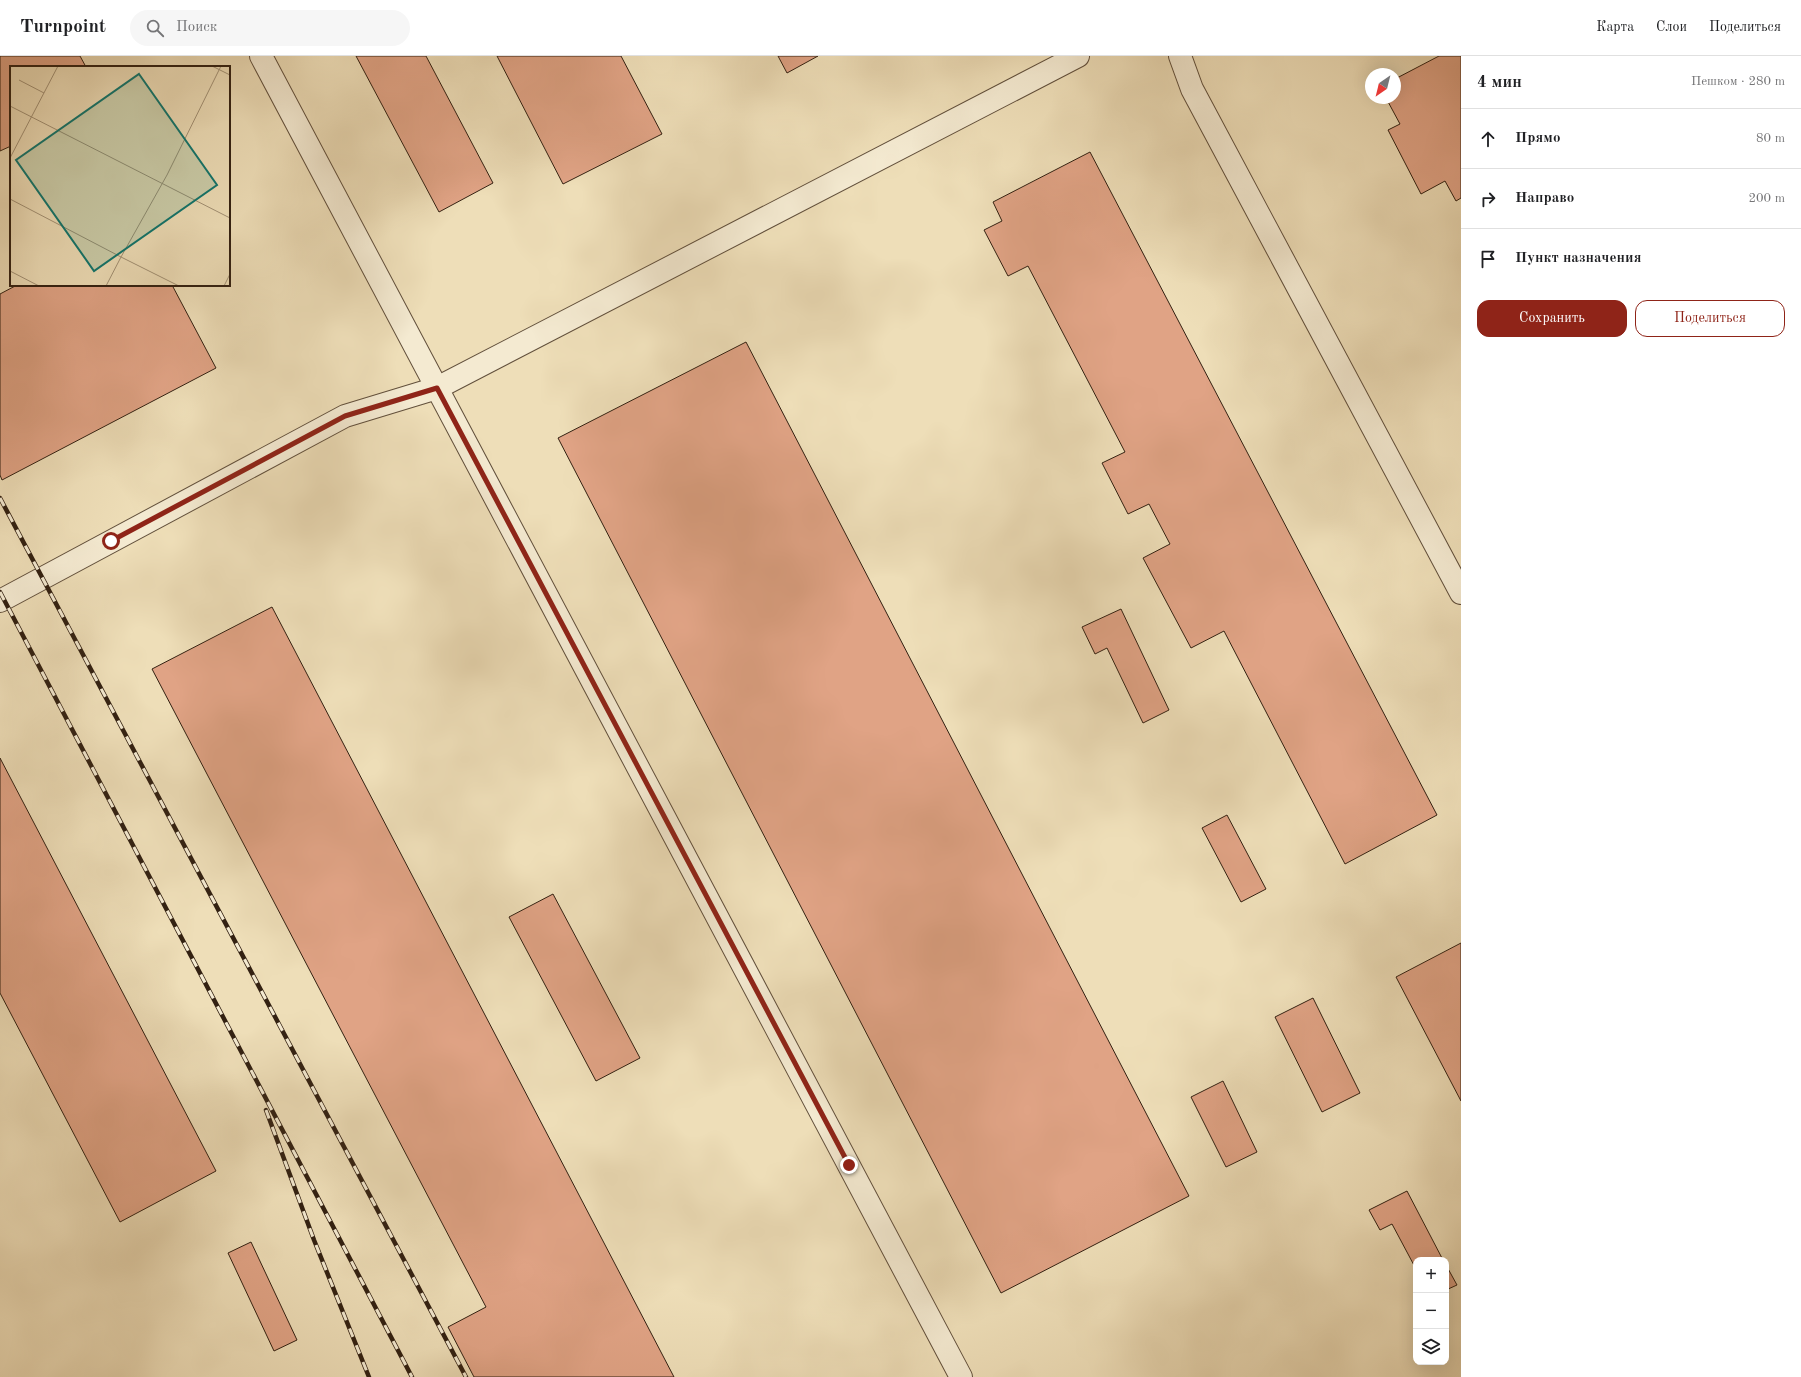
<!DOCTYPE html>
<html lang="ru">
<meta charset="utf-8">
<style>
body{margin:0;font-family:"Old Standard TT",serif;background:#f6f6f6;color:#202124}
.controls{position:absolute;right:12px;bottom:12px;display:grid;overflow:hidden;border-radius:8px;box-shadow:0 4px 16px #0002}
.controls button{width:36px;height:36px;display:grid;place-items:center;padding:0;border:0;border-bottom:1px solid #e0e0e0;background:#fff;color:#202124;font:20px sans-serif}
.compass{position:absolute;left:1365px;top:12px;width:36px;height:36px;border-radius:50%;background:#fff;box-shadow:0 4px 16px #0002;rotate:215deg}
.stop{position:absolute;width:12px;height:12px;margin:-9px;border:3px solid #8f2418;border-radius:50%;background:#fff}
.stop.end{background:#8f2418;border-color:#fff;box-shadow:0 1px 4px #0008}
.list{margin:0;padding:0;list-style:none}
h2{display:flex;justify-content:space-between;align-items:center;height:52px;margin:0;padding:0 16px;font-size:17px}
h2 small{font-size:13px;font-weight:400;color:#757577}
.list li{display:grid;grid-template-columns:26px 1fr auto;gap:12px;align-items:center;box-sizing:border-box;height:60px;padding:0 16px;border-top:1px solid #e0e0e0}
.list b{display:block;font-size:15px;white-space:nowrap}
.list em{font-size:13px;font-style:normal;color:#757577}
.actions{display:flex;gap:8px;padding:12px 16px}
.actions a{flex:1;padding:9px 0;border:1px solid #8f2418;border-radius:12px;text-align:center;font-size:14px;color:#8f2418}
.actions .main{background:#8f2418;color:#fff}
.icon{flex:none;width:22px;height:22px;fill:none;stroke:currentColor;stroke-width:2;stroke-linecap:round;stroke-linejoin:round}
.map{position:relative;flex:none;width:1461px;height:1321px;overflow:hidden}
header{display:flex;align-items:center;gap:24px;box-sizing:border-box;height:56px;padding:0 20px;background:#fff;border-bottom:1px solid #e0e0e0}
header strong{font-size:19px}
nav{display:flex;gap:22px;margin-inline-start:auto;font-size:14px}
.search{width:280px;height:36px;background:#f6f6f6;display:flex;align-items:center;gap:10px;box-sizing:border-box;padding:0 14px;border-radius:22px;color:#757577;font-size:15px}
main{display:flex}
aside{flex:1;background:#fff}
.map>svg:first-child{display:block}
</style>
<header>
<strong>Turnpoint</strong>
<div class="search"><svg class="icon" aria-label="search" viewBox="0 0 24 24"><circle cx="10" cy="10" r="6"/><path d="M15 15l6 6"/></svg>Поиск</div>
<nav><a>Карта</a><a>Слои</a><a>Поделиться</a></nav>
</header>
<main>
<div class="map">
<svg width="1461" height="1321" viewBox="0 0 1461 1321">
<rect width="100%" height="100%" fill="#eedeb8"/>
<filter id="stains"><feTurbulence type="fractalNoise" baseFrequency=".005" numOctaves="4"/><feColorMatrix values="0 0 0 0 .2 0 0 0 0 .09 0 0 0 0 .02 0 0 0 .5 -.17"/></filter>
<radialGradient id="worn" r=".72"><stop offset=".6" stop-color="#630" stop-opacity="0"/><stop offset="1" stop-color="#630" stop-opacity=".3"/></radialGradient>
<g fill="#e0a385" stroke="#332112">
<polygon points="0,0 80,0 86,11 11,11 11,90 0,95"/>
<polygon points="356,0 426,0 493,127 439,156"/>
<polygon points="497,0 621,0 662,78 563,128"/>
<polygon points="778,0 818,0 787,17"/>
<polygon points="1439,0 1461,0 1461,142 1456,145 1445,125 1421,138 1388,74 1400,68 1386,42 1395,42 1395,23"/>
<polygon points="1090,96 1437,759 1345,808 1224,575 1191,592 1143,502 1170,488 1149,448 1128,458 1102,407 1125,396 1028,210 1008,220 984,174 1002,165 993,146"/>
<polygon points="17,229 172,229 216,312 2,424 0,419 0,238"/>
<polygon points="746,286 1189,1140 1001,1237 558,382"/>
<polygon points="272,551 674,1321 474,1321 448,1271 486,1251 152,613"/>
<polygon points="1121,553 1169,654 1143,667 1107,592 1095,598 1082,571"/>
<polygon points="0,702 216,1115 120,1166 0,937"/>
<polygon points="1227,759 1266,833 1241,846 1202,772"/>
<polygon points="553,838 640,1002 596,1025 509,861"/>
<polygon points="1461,887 1461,1045 1396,921"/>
<polygon points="1313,942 1360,1037 1322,1056 1275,961"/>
<polygon points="1223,1025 1257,1096 1226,1111 1191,1041"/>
<polygon points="1407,1135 1443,1204 1416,1204 1416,1213 1392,1168 1380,1174 1369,1154"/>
<polygon points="251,1186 297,1284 274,1295 228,1197"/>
<polygon points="1446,1209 1457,1229 1446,1234"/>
</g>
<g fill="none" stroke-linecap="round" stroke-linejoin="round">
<defs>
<g id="minor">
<polyline points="261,0 961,1321"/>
<polyline points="1180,0 1192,33 1461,537"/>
<polyline points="0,545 345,360 437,332 1078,0"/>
</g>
</defs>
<use href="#minor" stroke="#62503c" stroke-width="24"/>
<use href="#minor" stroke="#f4ead1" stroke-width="22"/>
<defs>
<g id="rail">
<polyline points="0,442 466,1321"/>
<polyline points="0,536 412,1321"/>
<polyline points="266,1054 314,1184 369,1321"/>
</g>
</defs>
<use href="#rail" stroke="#332112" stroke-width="4.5"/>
<use href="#rail" stroke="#f4ead1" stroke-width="3" stroke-dasharray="9" stroke-linecap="butt"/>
</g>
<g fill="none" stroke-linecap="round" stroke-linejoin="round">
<polyline stroke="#8f2418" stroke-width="5" points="111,485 345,360 437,332 849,1109"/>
</g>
<g transform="translate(10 10)">
<rect width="220" height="220" fill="#eedeb8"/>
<path fill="none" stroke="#a39276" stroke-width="1" d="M202,0L220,9M9,14L34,27M0,40L220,152M0,92L48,0M0,133L111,191L157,109L211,0M0,205L29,220M96,220L111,191L169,220M214,220L220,208"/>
<path fill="#0f766e" fill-opacity="0.15" stroke="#0f766e" stroke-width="2" d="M129,8L207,119L84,205L6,94Z"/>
<rect width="220" height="220" fill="none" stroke="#332112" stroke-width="2"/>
</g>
<rect width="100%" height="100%" filter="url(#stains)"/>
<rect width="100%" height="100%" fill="url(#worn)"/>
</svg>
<div class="controls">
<button>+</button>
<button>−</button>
<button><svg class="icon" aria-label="layers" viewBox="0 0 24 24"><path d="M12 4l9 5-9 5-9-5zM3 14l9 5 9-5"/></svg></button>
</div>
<svg class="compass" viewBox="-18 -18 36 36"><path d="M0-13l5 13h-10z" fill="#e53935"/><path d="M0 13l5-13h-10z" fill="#757577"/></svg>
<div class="stop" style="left:111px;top:485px"></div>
<div class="stop end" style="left:849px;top:1109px"></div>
</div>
<aside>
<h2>4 мин<small>Пешком · 280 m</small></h2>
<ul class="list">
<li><svg class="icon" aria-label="ahead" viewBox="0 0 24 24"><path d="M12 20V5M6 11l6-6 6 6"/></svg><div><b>Прямо</b></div><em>80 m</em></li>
<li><svg class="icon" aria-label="right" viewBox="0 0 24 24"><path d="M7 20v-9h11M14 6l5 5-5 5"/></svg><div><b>Направо</b></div><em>200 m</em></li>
<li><svg class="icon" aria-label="arrive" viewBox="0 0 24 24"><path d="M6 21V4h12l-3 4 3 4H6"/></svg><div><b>Пункт назначения</b></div></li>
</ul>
<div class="actions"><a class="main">Сохранить</a><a>Поделиться</a></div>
</aside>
</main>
